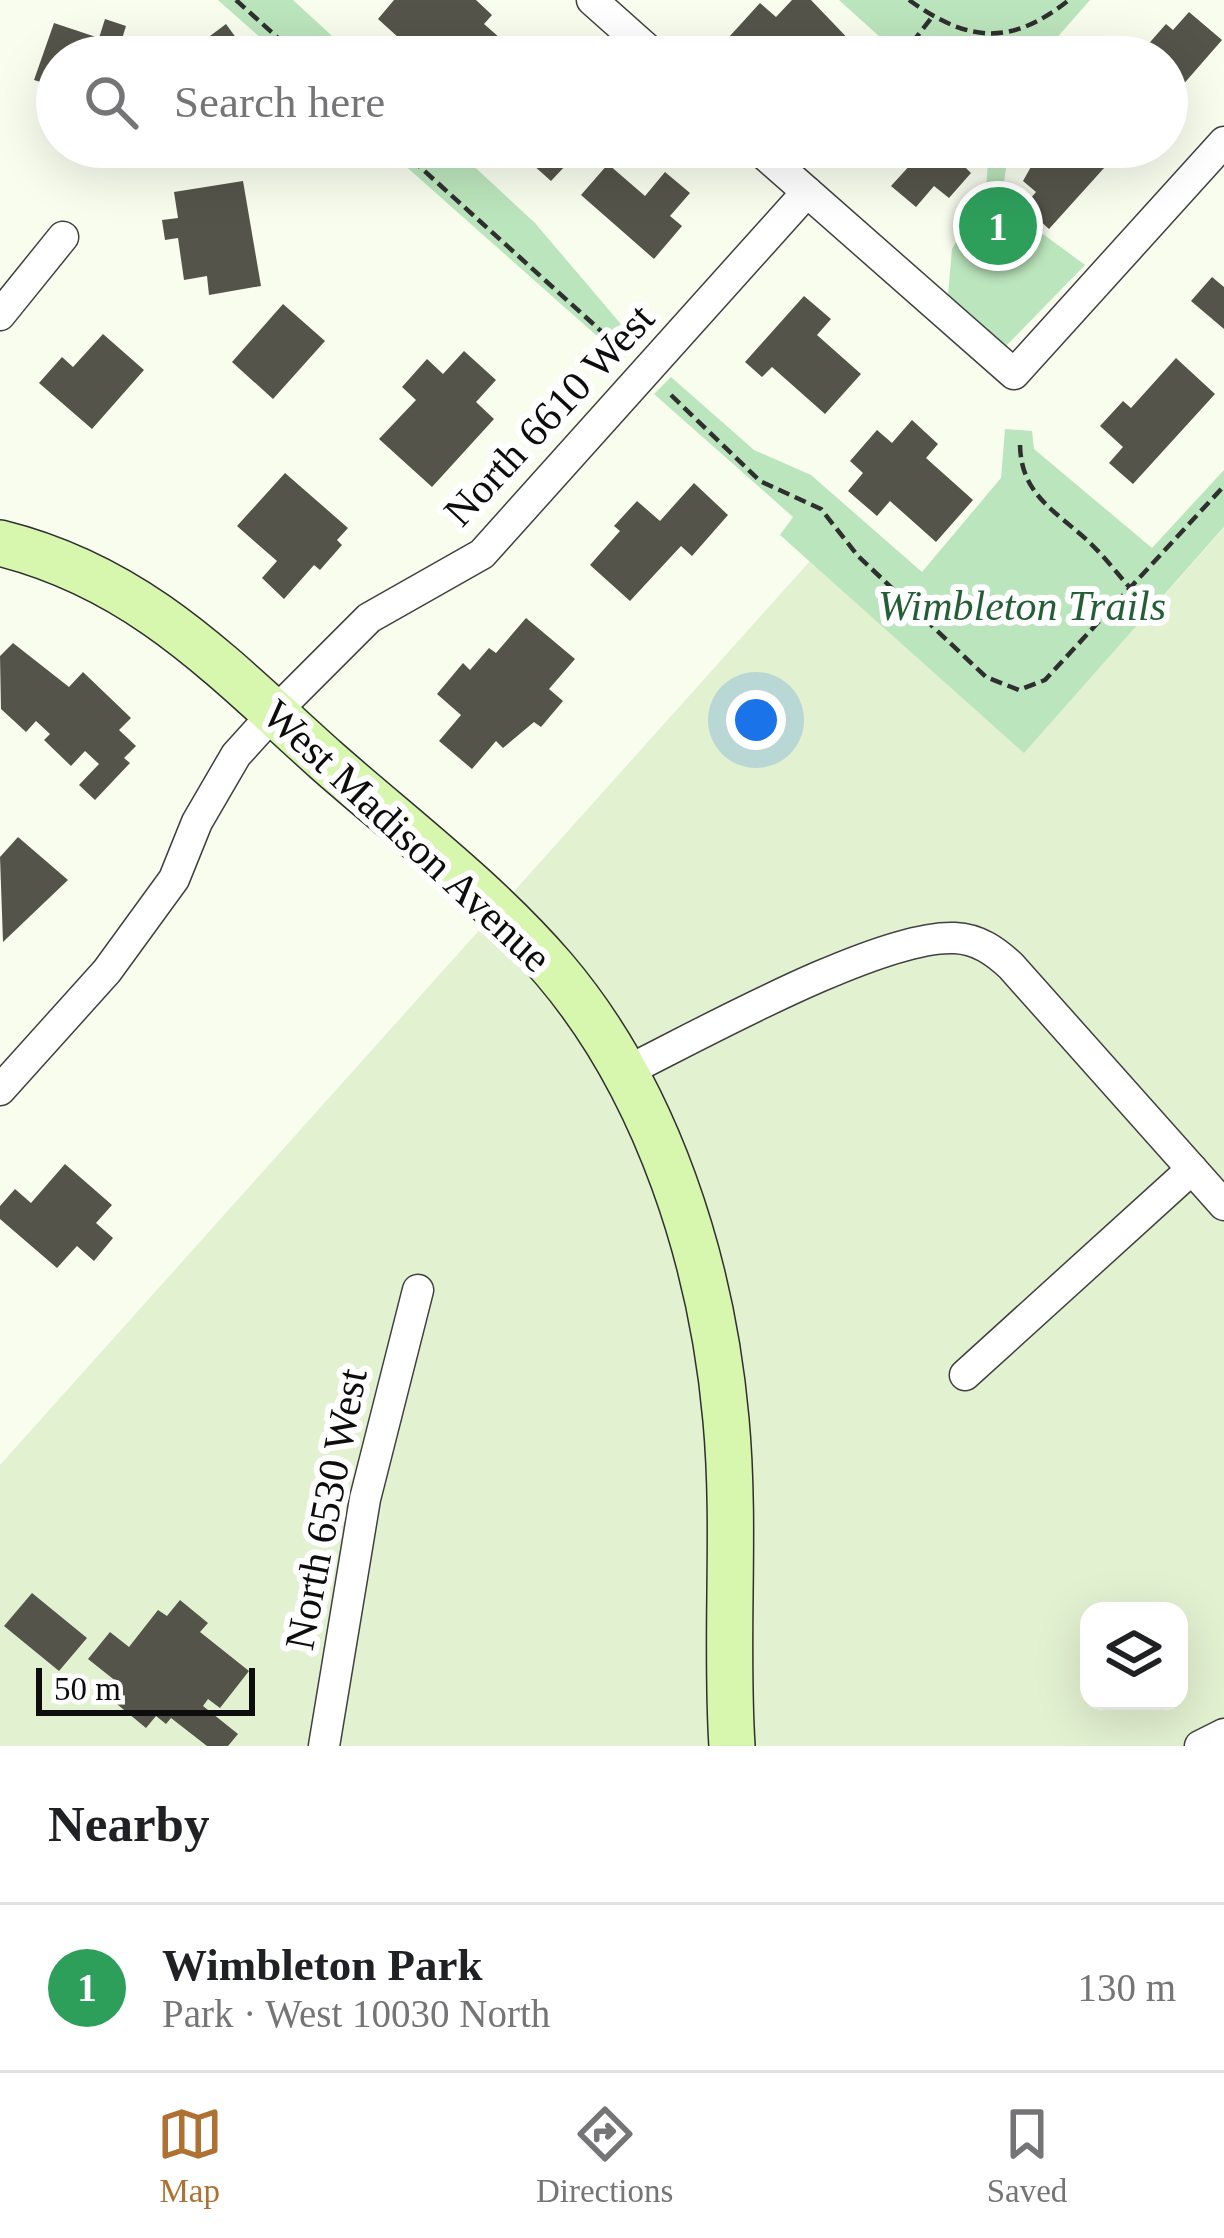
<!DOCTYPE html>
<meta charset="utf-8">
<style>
body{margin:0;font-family:"Times New Roman",serif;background:#f2f2f2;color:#202124}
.controls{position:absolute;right:36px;bottom:36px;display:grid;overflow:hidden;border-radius:24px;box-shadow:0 12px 48px #0002}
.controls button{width:108px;height:108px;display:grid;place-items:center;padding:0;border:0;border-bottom:3px solid #e0e0e0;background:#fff;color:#202124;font:60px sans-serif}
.scale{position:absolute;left:36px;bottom:30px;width:219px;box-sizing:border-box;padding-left:12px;border:6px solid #0d0d0d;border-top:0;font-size:33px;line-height:42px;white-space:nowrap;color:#0d0d0d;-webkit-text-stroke:9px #fff;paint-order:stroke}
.you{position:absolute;left:756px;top:720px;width:42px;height:42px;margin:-30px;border:9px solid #fff;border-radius:50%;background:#1a73e8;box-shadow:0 0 0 18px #1a73e833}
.badge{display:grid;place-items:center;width:78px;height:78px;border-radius:50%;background:#af7132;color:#fff;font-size:39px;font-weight:700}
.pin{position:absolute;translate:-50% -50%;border:6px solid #fff;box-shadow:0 3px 12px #0006}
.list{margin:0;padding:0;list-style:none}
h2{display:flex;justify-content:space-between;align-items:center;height:156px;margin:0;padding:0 48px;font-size:51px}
h2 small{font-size:39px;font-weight:400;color:#757577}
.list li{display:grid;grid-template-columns:78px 1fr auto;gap:36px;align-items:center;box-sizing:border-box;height:168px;padding:0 48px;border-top:3px solid #e0e0e0}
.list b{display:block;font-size:45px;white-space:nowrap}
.list p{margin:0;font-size:39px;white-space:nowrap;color:#757577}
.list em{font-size:39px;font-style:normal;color:#757577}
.icon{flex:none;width:66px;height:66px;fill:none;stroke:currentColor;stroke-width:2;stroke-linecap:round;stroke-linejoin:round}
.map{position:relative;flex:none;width:1224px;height:1746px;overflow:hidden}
.search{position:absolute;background:#fff;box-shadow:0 12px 48px #0002;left:36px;right:36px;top:36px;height:132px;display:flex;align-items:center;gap:30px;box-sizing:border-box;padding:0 42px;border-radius:66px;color:#757577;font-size:45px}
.sheet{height:324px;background:#fff}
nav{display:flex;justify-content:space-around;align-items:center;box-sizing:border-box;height:168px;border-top:3px solid #e0e0e0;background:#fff;font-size:33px;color:#757577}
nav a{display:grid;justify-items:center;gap:6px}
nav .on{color:#af7132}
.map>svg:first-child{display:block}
</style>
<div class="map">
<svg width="1224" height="1746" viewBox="0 0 1224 1746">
<rect width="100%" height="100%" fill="#f8fdee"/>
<path fill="#e2f1d0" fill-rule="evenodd" d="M1224,528V1746H0V1465L810,561L1024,752ZM1089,1611H1179V1701H1089Z"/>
<g fill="#bbe5bc">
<polygon points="218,0 293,0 355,57 282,57"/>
<polygon points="839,0 1090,0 1040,57 902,57"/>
<polygon points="384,147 453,147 535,223 637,343 623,359"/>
<polygon points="989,147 1009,147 1001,203 1085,265 1006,346 948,295 952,249 986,190"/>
<polygon points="671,377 754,450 811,475 922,572 1001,478 1005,429 1032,431 1034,449 1152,548 1224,470 1224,527 1024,753 780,535 793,517 654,394"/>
</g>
<g fill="#54544a">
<polygon points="394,0 476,0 492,15 484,24 500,38 483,57 420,57 378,19"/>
<polygon points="792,0 811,0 857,48 849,57 752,57 729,37 760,3 776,17"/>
<polygon points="1189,12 1222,40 1167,103 1167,57 1137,57 1166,24 1173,30"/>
<polygon points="105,19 126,26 121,42 151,52 149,57 57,57 57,87 34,80 54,23 99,38"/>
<polygon points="226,24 250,57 182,57"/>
<polygon points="513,147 583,147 551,181"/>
<polygon points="895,147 965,147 969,150 959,161 971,173 949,198 934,186 916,207 891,186 912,163"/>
<polygon points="1042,147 1123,147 1049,229 1024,206 1036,192 1023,181"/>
<polygon points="608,164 645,196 665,172 690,193 670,216 682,226 654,259 581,195"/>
<polygon points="243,181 261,286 209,295 207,276 184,280 178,238 165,240 162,220 178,218 174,192"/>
<polygon points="1212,277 1224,287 1224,329 1191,301"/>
<polygon points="804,296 831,319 817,335 861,374 825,414 772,367 762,377 745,362"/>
<polygon points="283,304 325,341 273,399 232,362"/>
<polygon points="103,334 144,370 92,429 39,383 62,357 73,367"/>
<polygon points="464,351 496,380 476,402 494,419 432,487 379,439 416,400 402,387 427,359 443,374"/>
<polygon points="1176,358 1215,394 1133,484 1109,463 1123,447 1100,426 1123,401 1131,408"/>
<polygon points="912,420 938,444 926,458 973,500 936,542 890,501 877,516 848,491 863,473 850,461 877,430 892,443"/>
<polygon points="285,473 348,528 337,540 342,545 320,570 314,565 284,599 262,578 277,561 237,526"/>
<polygon points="694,483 728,515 692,556 681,546 630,601 590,565 620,531 614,526 637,501 660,521"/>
<polygon points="526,618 575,659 549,689 563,701 541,727 534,722 503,748 496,741 472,769 439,741 461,715 437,694 463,663 470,670 489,648 496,653"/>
<polygon points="13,643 69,687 83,672 131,718 119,730 136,746 124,758 130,763 95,800 79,785 99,764 85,751 71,766 44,740 50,734 36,721 26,732 1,709 0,656"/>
<polygon points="18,837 68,880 3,942 0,857"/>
<polygon points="65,1164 112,1205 96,1223 113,1238 94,1261 77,1246 57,1268 0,1219 0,1206 15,1189 31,1203"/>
<polygon points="32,1593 87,1638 59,1671 4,1626"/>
<polygon points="180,1600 208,1623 200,1632 249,1671 220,1708 208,1699 203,1706 238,1734 228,1746 207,1746 171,1718 166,1724 156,1716 146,1728 112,1700 122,1686 88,1659 110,1632 129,1647 158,1610 167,1616"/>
</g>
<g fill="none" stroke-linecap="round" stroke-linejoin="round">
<defs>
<g id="street">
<polyline points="592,0 656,57"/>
<polyline points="756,147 1014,374 1224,142"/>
<polyline points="0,315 63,237"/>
<path d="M623,1073C696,1037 880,934 955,938C978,939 995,951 1011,966L1224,1205"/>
<polyline points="0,1090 107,971 174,879 197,822 236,755 274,713 369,618 482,554 807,192"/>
<polyline points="965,1375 1192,1169"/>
<polyline points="324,1746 365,1499 418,1290"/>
<polyline points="1200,1746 1224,1734"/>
</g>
<path id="secondary" d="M0,543C141,578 223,668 327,761C403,828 488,892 554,969C658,1091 712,1263 726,1420C736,1529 725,1637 732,1746"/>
</defs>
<use href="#street" stroke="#404040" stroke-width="33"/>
<use href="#secondary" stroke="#2f2f2f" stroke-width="48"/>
<g stroke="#2f2f2f" stroke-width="4.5" stroke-dasharray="12 6" stroke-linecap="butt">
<polyline points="236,0 299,57"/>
<path d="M909,0C969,43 1011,46 1069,0"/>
<polyline points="901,57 932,17"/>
<polyline points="398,147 622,350"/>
<polyline points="817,165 833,147"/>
<polyline points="671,395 760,481 821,509 858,556 986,677 1019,690 1045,680 1224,486"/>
<path d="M1020,445C1021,494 1054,510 1087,540C1103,555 1117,573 1131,589"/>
</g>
<use href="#street" stroke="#fff" stroke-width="30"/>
<use href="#secondary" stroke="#d7f7af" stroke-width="45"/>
</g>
<g text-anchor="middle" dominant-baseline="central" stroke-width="12" stroke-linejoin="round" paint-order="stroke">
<g font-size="42" fill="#0d0d0d" stroke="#fff">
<text transform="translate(549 415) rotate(-47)">North 6610 West</text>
<text transform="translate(407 836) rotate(43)">West Madison Avenue</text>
<text transform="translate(326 1509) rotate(-79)">North 6530 West</text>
</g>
<g font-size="42" font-style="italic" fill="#235e37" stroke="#fff">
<text x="1022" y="606">Wimbleton Trails</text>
</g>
</g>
</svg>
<div class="controls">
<button><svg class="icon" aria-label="layers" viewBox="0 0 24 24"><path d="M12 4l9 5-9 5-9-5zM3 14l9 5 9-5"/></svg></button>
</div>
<div class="scale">50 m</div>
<div class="you"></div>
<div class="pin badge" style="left:998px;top:226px;background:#2e9e5b">1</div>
<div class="search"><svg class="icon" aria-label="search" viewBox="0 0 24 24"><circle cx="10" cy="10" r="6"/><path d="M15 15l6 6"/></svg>Search here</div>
</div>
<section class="sheet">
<h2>Nearby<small></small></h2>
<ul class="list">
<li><span class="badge" style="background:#2e9e5b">1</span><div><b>Wimbleton Park</b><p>Park · West 10030 North</p></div><em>130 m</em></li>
</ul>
</section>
<nav>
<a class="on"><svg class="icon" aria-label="map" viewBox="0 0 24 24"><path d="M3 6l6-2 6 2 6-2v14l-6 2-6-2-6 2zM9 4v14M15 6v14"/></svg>Map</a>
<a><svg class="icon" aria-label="directions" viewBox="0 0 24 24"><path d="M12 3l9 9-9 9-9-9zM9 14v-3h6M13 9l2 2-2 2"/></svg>Directions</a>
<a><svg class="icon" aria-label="saved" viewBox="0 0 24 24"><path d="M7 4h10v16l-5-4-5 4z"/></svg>Saved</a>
</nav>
